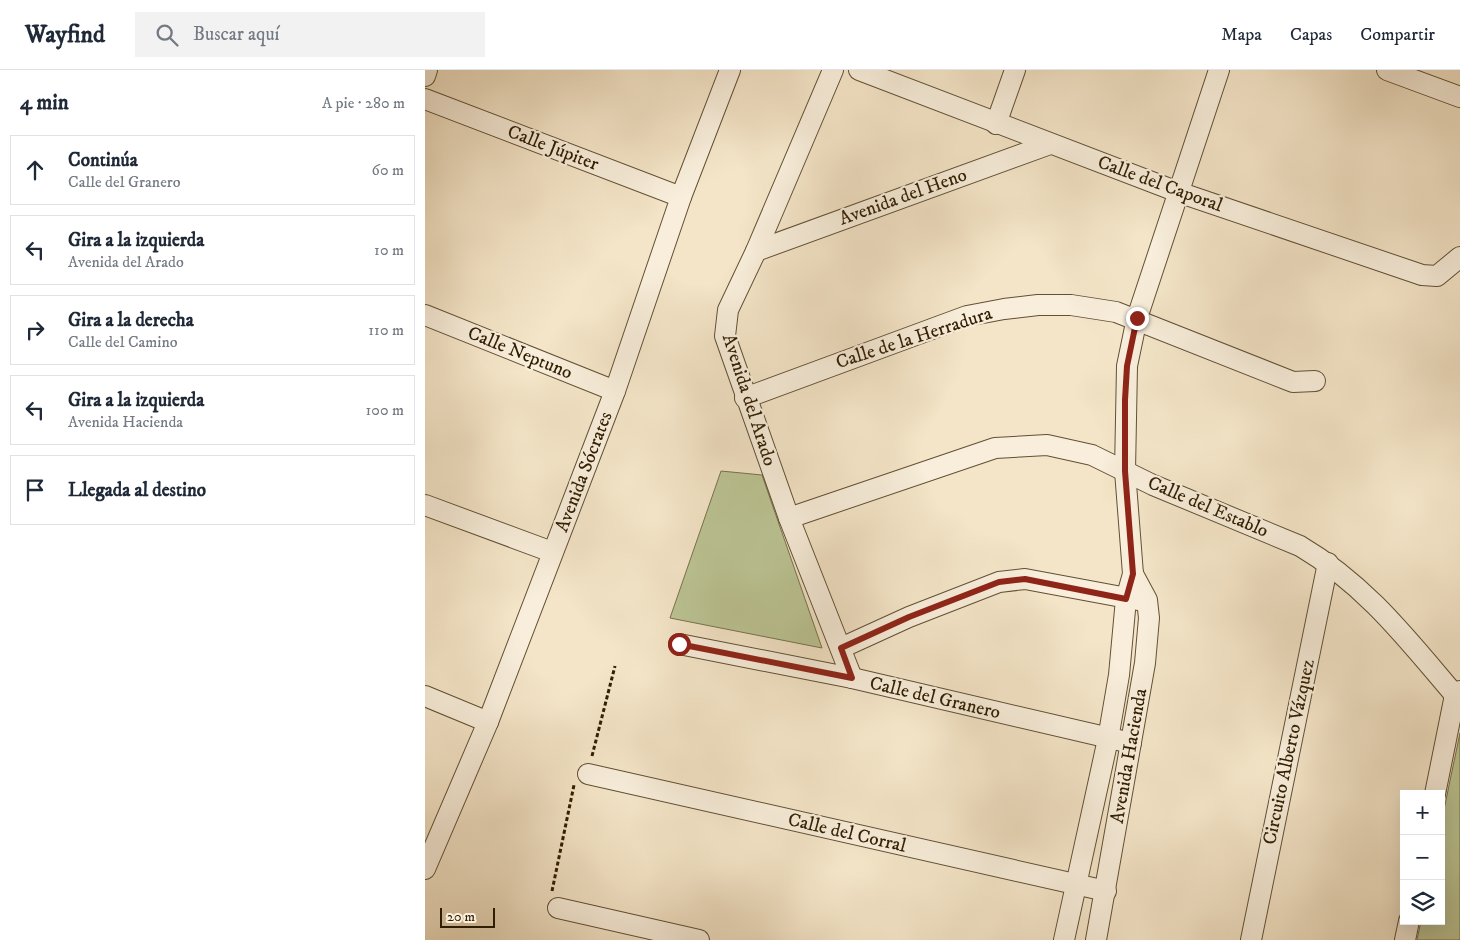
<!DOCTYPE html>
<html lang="es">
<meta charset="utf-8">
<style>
body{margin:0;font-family:"IM FELL DW Pica",serif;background:#f2f2f3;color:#1f2937}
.controls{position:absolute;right:15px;bottom:15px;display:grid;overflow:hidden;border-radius:0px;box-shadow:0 5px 20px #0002}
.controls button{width:45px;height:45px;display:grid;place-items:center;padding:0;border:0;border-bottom:1px solid #e0e1e3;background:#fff;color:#1f2937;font:25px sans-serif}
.scale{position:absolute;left:15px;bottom:12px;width:55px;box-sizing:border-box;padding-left:5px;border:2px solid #301e03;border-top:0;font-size:14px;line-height:18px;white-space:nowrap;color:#301e03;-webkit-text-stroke:4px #f8eedb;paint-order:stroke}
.stop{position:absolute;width:15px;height:15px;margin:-11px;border:4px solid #8f2418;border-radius:50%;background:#fff}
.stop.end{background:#8f2418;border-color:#fff;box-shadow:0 1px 5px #0008}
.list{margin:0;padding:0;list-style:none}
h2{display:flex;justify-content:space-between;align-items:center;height:65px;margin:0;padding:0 20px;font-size:21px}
h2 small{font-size:16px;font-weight:400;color:#747a83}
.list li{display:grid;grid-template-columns:32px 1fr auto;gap:15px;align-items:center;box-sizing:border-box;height:70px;margin:0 10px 10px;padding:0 10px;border:1px solid #e0e1e3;border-radius:0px}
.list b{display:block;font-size:19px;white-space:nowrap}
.list p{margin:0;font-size:16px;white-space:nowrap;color:#747a83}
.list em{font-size:16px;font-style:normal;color:#747a83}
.icon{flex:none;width:28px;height:28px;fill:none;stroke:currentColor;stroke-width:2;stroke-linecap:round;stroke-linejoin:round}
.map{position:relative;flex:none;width:1035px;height:870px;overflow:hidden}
header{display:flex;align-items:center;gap:30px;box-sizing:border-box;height:70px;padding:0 25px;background:#fff;border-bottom:1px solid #e0e1e3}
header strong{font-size:24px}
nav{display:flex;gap:28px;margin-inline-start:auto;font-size:18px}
.search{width:350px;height:45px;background:#f2f2f3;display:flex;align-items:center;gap:12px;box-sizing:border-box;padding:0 18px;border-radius:0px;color:#747a83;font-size:19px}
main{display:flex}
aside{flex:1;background:#fff}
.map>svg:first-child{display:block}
</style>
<header>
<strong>Wayfind</strong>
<div class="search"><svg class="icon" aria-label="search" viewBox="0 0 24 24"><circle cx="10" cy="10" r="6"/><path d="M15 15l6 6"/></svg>Buscar aquí</div>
<nav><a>Mapa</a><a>Capas</a><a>Compartir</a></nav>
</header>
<main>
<aside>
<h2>4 min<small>A pie · 280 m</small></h2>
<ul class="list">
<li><svg class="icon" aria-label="ahead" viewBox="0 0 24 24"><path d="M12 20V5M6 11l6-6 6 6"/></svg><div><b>Continúa</b><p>Calle del Granero</p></div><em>60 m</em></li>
<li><svg class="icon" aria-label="left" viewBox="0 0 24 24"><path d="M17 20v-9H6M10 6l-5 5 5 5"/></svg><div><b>Gira a la izquierda</b><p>Avenida del Arado</p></div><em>10 m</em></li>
<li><svg class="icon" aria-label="right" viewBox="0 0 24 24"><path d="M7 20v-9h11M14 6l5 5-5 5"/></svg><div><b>Gira a la derecha</b><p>Calle del Camino</p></div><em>110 m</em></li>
<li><svg class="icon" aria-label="left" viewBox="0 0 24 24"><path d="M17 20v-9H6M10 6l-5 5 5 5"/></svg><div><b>Gira a la izquierda</b><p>Avenida Hacienda</p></div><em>100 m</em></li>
<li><svg class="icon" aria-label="arrive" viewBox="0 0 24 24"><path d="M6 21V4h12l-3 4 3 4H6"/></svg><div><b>Llegada al destino</b></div></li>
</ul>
</aside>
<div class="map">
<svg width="1035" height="870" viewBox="0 0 1035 870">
<rect width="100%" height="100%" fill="#f4e5c8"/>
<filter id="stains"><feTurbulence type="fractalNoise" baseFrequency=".004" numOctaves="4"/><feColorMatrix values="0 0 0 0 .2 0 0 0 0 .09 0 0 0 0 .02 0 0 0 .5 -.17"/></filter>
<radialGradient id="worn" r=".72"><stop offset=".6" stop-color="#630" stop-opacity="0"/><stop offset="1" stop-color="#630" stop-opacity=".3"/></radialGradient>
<g fill="#bcc595" stroke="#76724c">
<polygon points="296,401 337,405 397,578 245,548"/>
<polygon points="1035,663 1035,870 992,870 996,851 1016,851 1016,754"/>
</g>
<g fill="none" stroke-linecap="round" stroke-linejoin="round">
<defs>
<g id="minor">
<polyline points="408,0 331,181 303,240 300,266 364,448 427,608"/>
<polyline points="434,0 753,122 997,205 1012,206 1035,187"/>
<polyline points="962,0 1035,27"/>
<polyline points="0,6 2,0"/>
<polyline points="0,29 256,127"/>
<polyline points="571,54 590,0"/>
<polyline points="331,181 625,74"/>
<polyline points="0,245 190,321"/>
<polyline points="320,328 542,246 579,239 613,235 646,235 691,242 868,312 890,311"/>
<polyline points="0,435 127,482"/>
<path d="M364,448L570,378L622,375L667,385L728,415L875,476C943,516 985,573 1035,631"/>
<polyline points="254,574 427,608 706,673"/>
<polyline points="416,578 484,547 574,512 600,509 713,530"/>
<polyline points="0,626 63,652"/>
<polyline points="163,704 681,821"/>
<polyline points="1010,724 1030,625 1035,621"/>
<polyline points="0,799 63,652 190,321 256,127 305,0"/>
<polyline points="133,838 274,870"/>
<polyline points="639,870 683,669 694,605 701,529 708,504 700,401 702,296 712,248 794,0"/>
<polyline points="671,870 720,593 724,548 722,530 708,504"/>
<polyline points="826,870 903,493"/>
<polyline points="980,870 984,851"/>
</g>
</defs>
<use href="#minor" stroke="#615034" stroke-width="22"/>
<g stroke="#301e03" stroke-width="3" stroke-dasharray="4 2.5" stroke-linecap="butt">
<polyline points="167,686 190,596"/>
<polyline points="127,821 149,715"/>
</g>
<use href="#minor" stroke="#f8eedb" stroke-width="20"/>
</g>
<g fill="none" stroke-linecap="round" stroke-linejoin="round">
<polyline stroke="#8f2418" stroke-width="6" points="254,574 427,608 416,578 484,547 574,512 600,509 701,529 708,504 700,401 700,330 702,296 712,248"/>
</g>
<g text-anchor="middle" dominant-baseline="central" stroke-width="4.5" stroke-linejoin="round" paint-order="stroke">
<g font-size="19" fill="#301e03" stroke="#f8eedb">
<text transform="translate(128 78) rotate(21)">Calle Júpiter</text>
<text transform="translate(735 114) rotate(20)">Calle del Caporal</text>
<text transform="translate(478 127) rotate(-20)">Avenida del Heno</text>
<text transform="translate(489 268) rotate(-18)">Calle de la Herradura</text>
<text transform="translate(95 283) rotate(22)">Calle Neptuno</text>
<text transform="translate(324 330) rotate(72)">Avenida del Arado</text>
<text transform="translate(159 402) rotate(-69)">Avenida Sócrates</text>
<text transform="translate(783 437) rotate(23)">Calle del Establo</text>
<text transform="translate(510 628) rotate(13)">Calle del Granero</text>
<text transform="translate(864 682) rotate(-78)">Circuito Alberto Vázquez</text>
<text transform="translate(704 686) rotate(-80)">Avenida Hacienda</text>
<text transform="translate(422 763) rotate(13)">Calle del Corral</text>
</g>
</g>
<rect width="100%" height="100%" filter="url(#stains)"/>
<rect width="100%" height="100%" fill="url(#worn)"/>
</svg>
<div class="controls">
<button>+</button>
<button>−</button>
<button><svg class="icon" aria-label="layers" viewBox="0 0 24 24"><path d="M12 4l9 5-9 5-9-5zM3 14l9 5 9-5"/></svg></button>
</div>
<div class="scale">20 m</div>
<div class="stop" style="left:254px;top:574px"></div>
<div class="stop end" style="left:712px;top:248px"></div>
</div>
</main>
